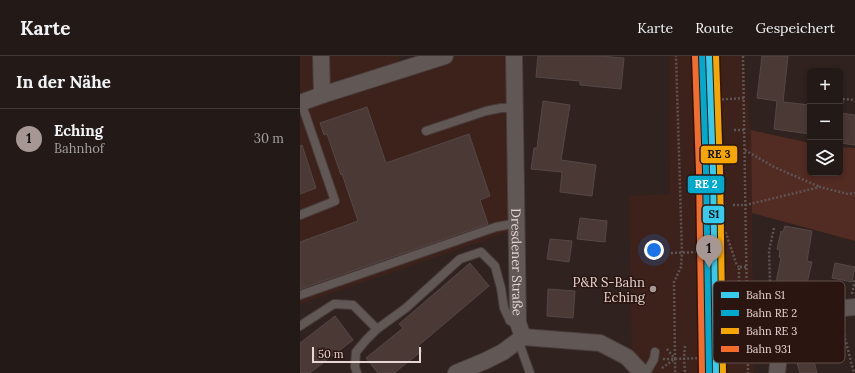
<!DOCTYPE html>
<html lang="de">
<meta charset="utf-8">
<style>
body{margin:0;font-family:Lora,serif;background:#2b2320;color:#f1f3f6}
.controls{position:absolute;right:12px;top:12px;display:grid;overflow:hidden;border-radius:6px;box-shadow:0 2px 6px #0003}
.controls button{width:36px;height:36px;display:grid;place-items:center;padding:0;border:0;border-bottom:1px solid #403836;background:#231a17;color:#f1f3f6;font:20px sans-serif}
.scale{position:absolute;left:12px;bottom:10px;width:109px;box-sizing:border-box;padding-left:4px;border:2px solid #e7d6d3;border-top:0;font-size:11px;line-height:14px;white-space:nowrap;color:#e7d6d3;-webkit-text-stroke:3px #2b1510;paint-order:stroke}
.you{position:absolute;left:354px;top:194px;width:14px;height:14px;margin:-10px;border:3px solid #fff;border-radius:50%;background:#1a73e8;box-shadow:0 0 0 6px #1a73e833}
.badge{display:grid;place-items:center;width:26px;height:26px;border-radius:50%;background:#a79794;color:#111;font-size:13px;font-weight:700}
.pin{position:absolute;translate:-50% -33px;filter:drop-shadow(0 1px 2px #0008)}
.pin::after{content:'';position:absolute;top:21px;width:14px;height:12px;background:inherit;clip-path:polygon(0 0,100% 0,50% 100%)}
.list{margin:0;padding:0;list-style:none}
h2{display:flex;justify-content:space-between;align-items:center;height:52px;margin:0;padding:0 16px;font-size:17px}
h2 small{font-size:13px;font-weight:400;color:#a3a1a1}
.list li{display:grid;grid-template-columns:26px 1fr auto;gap:12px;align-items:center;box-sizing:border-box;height:60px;padding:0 16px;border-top:1px solid #403836}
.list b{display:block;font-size:15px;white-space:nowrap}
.list p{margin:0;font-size:13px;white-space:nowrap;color:#a3a1a1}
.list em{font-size:13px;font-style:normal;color:#a3a1a1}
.icon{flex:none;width:22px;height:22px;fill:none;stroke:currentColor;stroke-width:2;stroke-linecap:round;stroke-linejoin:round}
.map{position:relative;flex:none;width:555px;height:317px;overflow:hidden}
header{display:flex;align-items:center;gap:24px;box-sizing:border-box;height:56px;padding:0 20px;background:#231a17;border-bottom:1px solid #403836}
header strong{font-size:19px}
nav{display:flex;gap:22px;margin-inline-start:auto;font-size:14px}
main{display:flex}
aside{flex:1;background:#231a17}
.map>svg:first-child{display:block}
</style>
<header>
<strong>Karte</strong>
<nav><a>Karte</a><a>Route</a><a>Gespeichert</a></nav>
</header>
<main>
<aside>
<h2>In der Nähe<small></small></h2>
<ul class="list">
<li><span class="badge">1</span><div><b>Eching</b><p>Bahnhof</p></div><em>30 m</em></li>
</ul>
</aside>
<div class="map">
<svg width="555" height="317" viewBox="0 0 555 317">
<rect width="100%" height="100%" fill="#2f221f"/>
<g fill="#3d221c">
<polygon points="0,0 99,0 99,7 131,0 209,0 212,175 0,248"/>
<polygon points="369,0 443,0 451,74 454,317 332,317 329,140 370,138"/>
</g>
<polygon fill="#522b23" points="451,74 510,87 510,117 540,117 540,91 555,92 555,185 452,157"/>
<g fill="#4b3935" stroke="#544846">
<polygon points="238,0 300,0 324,2 321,33 280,29 280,25 236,21"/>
<polygon points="462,0 488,0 483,46 510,49 510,78 474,73 477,45 457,42"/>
<polygon points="243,45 270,49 261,104 296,109 292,140 260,136 262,116 231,113 234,92 237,92"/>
<polygon points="67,51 86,107 169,78 190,140 180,144 188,168 0,233 0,186 58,165 42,118 41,119 27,78 24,79 20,67"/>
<polygon points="540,57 555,59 555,89 540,87"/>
<polygon points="2,89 16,132 0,138 0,90"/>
<polygon points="280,162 307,165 305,186 277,183"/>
<polygon points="485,170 512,175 507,205 512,206 505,236 479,232 480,226 476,226 481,202 479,201 480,194 477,193 481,175 483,176"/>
<polygon points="250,183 272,185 269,206 247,203"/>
<polygon points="170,207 189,230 118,290 122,295 94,317 78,317 66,302 103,272 99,268"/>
<polygon points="535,207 555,211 552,226 532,222"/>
<polygon points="248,233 275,235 273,262 247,260"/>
<polygon points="35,260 53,284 10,317 0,317 0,287"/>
<polygon points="521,271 528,295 523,297 525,302 514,305 517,317 500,317 491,286 496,285 494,278"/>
</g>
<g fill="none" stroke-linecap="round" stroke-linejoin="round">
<defs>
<g id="lane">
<polyline points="126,75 186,55 201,52 215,52"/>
<polyline points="0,159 35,145 1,46"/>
<polyline points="0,239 196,171 217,167"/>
<polyline points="0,270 6,266 34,248 53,249 77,273"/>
<polyline points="218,284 230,317"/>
<polyline points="57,317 55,311 56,296 66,284 77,273 106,252 160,203 181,196 195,210 201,232 204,252 210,265 218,267"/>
<polyline points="346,317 354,303 355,296"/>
</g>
<g id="street">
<polyline points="21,0 22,39"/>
<path id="s1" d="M214,0L218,267L223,281"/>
<polyline points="0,47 22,39 145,0"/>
<polyline points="223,281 300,287 327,301 342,317"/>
<polyline points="156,317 185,305 203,296 223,281"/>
<polyline points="477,317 482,273 523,254 555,251"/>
</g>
</defs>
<use href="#lane" stroke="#493c3b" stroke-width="10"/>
<use href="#street" stroke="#493c3b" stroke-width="18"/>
<g stroke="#5e5452" stroke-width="2.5" stroke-dasharray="2 2" stroke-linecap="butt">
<polyline points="443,0 448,317"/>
<polyline points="414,44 444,42"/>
<polyline points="540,49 542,49 543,43 555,44"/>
<polyline points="434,74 444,74"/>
<polyline points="445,94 474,111 520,131"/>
<polyline points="433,149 446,149 520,131 548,138 555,137"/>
<polyline points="474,172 469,195 470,226 475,260"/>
<polyline points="417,178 426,177 436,207 439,211"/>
<polyline points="371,197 400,196"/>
<polyline points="439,226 439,211 446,211"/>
<polyline points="552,238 555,223"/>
<polyline points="541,267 554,317"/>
<polyline points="420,282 448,280"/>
<polyline points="385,290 384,302 385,317"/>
<polyline points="367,293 375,303 375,317"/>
<polyline points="363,303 375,303 374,226 381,211 382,197 376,0"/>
<polyline points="362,312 375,303 402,302"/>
</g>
<use href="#lane" stroke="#615856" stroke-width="8"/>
<use href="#street" stroke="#615856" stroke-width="16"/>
<defs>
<polyline id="rail-1" points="409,0 413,115 416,317"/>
<polyline id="rail-2" points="402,0 406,115 409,317"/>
<polyline id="rail-3" points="416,0 420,115 423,317"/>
<polyline id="rail-4" points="395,0 399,115 402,317"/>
</defs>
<use href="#rail-1" stroke="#2b1510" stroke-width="9"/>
<use href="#rail-2" stroke="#2b1510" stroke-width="9"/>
<use href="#rail-3" stroke="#2b1510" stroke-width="9"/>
<use href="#rail-4" stroke="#2b1510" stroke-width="9"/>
<use href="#rail-1" stroke="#36caec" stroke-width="6"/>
<use href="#rail-2" stroke="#00a9ce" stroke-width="6"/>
<use href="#rail-3" stroke="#f7a600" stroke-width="6"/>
<use href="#rail-4" stroke="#f36c2b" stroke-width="6"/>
</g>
<circle fill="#a79794" stroke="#2b1510" stroke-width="1.5" cx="353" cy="233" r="4"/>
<g text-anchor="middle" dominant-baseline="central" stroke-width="3" stroke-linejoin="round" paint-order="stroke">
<g font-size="13" fill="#e7d6d3" stroke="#2b1510">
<text stroke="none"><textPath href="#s1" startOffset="206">Dresdener Straße</textPath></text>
</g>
<g font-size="13" fill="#e7d6d3" stroke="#2b1510" text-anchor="end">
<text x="345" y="226">P&amp;R S-Bahn<tspan x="345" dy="15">Eching</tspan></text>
</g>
</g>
<rect x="413" y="225" width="132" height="82" rx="6" fill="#2b1510" stroke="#634f4a" stroke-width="1"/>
<rect x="421" y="236" width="18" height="6" fill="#36caec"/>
<rect x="421" y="254" width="18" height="6" fill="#00a9ce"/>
<rect x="421" y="272" width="18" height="6" fill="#f7a600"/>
<rect x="421" y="290" width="18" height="6" fill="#f36c2b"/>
<g font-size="11" fill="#e7d6d3">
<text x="446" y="243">Bahn S1</text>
<text x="446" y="261">Bahn RE 2</text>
<text x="446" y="279">Bahn RE 3</text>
<text x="446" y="297">Bahn 931</text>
</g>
<g stroke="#2b1510" stroke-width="1.5">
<rect x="400" y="89" width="38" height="19" rx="4" fill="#f7a600"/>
<rect x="387" y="119" width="38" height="19" rx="4" fill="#00a9ce"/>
<rect x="402" y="149" width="23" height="19" rx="4" fill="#36caec"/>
</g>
<g font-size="11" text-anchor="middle" font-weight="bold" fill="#fff">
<text x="406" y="132">RE 2</text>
</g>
<g font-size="11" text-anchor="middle" font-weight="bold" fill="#111">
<text x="419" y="102">RE 3</text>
<text x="414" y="162">S1</text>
</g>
</svg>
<div class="controls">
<button>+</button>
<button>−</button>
<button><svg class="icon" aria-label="layers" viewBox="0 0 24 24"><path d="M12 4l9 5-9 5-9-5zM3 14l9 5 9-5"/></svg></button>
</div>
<div class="scale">50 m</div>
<div class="you"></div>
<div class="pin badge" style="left:409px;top:212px">1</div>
</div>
</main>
